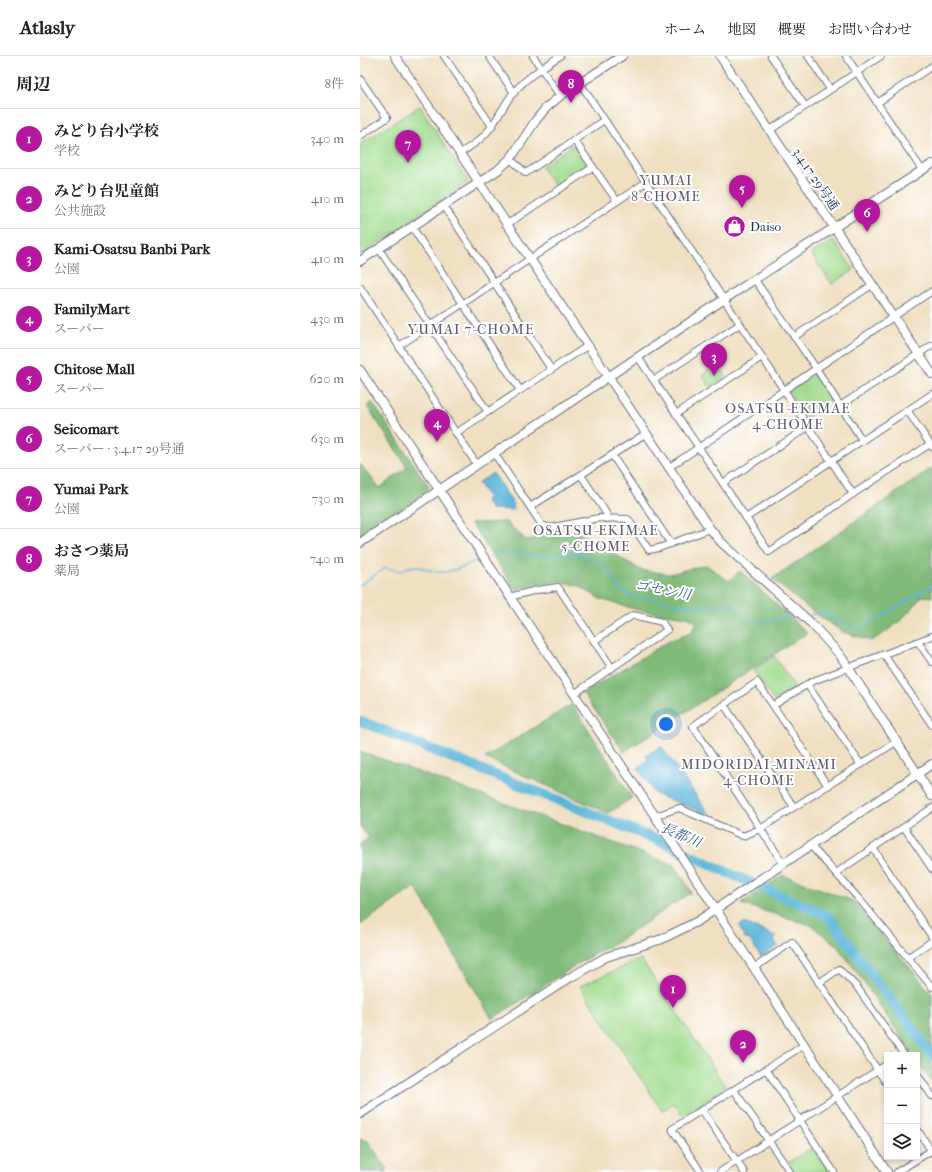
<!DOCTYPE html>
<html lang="ja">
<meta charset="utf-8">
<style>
body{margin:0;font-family:"IM FELL French Canon","Noto Serif JP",serif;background:#f2f2f2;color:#202124}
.controls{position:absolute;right:12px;bottom:12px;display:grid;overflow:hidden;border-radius:0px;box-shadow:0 2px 6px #0003}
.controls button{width:36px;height:36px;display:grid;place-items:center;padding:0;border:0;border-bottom:1px solid #e0e0e0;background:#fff;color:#202124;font:20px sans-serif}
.you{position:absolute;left:306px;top:668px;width:14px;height:14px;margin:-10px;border:3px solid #fff;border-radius:50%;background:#1a73e8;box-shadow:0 0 0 6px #1a73e833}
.badge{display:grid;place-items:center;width:26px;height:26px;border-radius:50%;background:#b5179e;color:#fff;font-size:13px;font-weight:700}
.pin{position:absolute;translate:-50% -33px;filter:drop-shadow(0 1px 2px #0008)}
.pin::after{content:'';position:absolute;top:21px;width:14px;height:12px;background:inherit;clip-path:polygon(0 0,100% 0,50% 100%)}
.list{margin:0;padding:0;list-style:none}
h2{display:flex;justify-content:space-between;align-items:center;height:52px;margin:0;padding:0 16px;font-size:17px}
h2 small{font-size:13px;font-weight:400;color:#757577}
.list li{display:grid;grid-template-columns:26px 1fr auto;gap:12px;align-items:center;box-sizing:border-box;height:60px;padding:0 16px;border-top:1px solid #e0e0e0}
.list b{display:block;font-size:15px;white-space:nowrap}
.list p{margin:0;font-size:13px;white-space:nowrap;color:#757577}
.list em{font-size:13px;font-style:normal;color:#757577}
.icon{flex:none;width:22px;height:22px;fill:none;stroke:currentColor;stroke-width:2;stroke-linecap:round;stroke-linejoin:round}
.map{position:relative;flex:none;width:572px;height:1116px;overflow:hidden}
header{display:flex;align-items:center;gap:24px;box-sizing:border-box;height:56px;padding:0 20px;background:#fff;border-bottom:1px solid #e0e0e0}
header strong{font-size:19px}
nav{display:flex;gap:22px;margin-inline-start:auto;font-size:14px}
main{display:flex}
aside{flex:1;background:#fff}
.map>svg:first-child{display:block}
</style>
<header>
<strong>Atlasly</strong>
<nav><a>ホーム</a><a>地図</a><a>概要</a><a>お問い合わせ</a></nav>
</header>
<main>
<aside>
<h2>周辺<small>8件</small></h2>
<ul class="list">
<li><span class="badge">1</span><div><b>みどり台小学校</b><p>学校</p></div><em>340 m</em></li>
<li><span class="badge">2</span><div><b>みどり台児童館</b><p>公共施設</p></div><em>410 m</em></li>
<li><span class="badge">3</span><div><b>Kami-Osatsu Banbi Park</b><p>公園</p></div><em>410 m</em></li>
<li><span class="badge">4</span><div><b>FamilyMart</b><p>スーパー</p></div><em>430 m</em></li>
<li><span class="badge">5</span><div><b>Chitose Mall</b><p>スーパー</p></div><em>620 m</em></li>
<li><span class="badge">6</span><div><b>Seicomart</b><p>スーパー · 3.4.17 29号通</p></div><em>630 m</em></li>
<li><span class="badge">7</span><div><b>Yumai Park</b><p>公園</p></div><em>730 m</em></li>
<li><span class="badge">8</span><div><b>おさつ薬局</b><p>薬局</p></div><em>740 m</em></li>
</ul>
</aside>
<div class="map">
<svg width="572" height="1116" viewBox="0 0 572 1116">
<rect width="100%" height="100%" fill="#fff"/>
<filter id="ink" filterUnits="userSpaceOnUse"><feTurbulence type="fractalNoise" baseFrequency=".025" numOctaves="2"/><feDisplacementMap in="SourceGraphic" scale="8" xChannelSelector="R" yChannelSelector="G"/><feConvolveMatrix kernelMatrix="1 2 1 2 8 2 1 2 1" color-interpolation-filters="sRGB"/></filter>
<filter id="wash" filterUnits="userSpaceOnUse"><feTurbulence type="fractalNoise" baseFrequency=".012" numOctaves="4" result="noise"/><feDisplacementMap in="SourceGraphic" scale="16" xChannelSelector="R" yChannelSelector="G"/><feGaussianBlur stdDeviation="0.9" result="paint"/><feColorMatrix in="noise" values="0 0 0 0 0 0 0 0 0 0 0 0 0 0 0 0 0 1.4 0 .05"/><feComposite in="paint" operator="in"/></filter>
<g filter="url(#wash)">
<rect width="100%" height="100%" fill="#f0e0c2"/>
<g fill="#a0db8e" stroke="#5e8576">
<polygon points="60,50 108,126 0,199 0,88"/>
<polygon points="213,89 228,109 196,132 181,111"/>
<polygon points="473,184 494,214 472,228 451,198"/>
<polygon points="358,308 366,320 350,331 342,319"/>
<polygon points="455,318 472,344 446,362 428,335"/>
<polygon points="414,600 435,631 414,645 393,614"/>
<polygon points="281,903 366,1031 323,1060 314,1047 302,1055 220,930"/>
<polygon points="453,1091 470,1116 434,1116 428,1107"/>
</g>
<g fill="#80bb79" stroke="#4e756c">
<polygon points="12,346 69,431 64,439 0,480 0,408 20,432 47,411 7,350"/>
<path d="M572,412V541L562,540C546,561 534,572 511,585L483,576L452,555L412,523Z"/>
<polygon points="146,466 166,484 177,482 192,477 221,478 281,514 309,518 346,509 369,525 380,515 447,577 264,696 223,637 311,584 331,577 337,566 327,561 278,554 240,543 219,530 200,525 155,533 111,467"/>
<polygon points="212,648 272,742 248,757 125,702"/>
<polygon points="0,695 315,809 331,836 256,887 232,899 132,963 55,831 0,869 0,788 9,782 0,770"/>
<polygon points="422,819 493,845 572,938 572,1025 557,1004 557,999 553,999 499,919 477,890 451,869 381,848"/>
<polygon points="0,1083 8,1085 27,1112 26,1116 0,1116"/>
</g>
<g fill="#5bb5d9" stroke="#3b729c">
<polygon points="133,417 154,449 152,454 131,453 125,444 128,441 118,427"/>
<polygon points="301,690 350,759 295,738 278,712 288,704 286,700"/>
<polygon points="384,867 416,880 414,884 418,890 401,901 389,883 385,883 379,870"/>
</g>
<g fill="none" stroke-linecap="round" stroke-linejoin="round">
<g stroke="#5bb5d9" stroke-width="1.5">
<polyline points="130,501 142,495 150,497 179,500 213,497 237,504 243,508 261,534 273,541 296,544 331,551 368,548 377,553 397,567 436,560"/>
<path d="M0,529L25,512L41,515C56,505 63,514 78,516C92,517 105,510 117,504"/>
<polyline points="451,559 463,556 486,568 493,573 498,574 534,553 567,532 572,530"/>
</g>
<polyline stroke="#5bb5d9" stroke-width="10" points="0,665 305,787 371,818 468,860 572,999"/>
</g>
</g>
<g filter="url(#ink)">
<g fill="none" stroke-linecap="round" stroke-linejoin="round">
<defs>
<g id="minor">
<polyline points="84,0 132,70"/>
<polyline points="129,0 154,37"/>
<polyline points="173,0 200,40"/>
<polyline points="411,0 445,50"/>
<polyline points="448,0 470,33"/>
<polyline points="486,0 562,114"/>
<polyline points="0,23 27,62 0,80"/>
<polyline points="220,27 493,438"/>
<polyline points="517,47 572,10"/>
<polyline points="410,74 521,0"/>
<polyline points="214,84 257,145"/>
<path d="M99,98C109,91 121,85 128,75C138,63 144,48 154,36C167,21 183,11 200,0"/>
<polyline points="150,103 166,117 244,64"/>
<polyline points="84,150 191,313"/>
<polyline points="146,169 233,111"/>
<polyline points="52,171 160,334"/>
<polyline points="19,193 128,356"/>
<polyline points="395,224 456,312 502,384"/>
<polyline points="0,231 117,409"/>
<polyline points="434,281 512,229"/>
<polyline points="39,290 286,126"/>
<polyline points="278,301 409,496 493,438 570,388"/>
<polyline points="294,324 380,268"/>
<polyline points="480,350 572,289"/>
<polyline points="547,354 572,391"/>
<polyline points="316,358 402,301"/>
<polyline points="96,377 227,290"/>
<polyline points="134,397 182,469 189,472 239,462 268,463 289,494 299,492 350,473"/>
<polyline points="252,399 311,488"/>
<polyline points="308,412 572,235"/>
<polyline points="221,419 246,457 247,463"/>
<polyline points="363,427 448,371"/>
<polyline points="170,451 285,378"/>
<polyline points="386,462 572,338"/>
<polyline points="149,541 177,534 198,531 252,612"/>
<polyline points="558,586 572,606"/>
<polyline points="524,599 572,669"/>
<polyline points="447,628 501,709"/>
<polyline points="214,638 307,574 302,566 273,559 234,585"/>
<polyline points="364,649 434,751"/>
<polyline points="414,649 453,625 572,580"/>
<polyline points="295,760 319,752 383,780 400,773 536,686"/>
<polyline points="544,771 572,813"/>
<polyline points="450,789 500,844 572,931"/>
<polyline points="513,792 572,881"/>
<polyline points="423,807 333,670 397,626 468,730"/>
<polyline points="476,817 572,752"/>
<polyline points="547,902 572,885"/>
<polyline points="394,912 432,886 527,1028"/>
<polyline points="459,927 479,913 497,931 544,999"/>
<polyline points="406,1013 474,1116"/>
<polyline points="557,1018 572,1040"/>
<polyline points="374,1034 430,1116"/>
<polyline points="342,1054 384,1116"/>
<polyline points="557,1073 572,1096"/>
<polyline points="341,1116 312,1073 444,989"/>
<polyline points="360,1116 527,1008"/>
<polyline points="537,1116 572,1094"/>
</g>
<g id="tertiary">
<polyline points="35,0 348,470 361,486 451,567 480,599 572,740"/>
<polyline points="360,0 572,318"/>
<polyline points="0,205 138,114 151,102 176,64 186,52 200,40 262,0"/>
<polyline points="0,314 295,760 527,1116"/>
<polyline points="0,487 363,244 572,108"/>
<polyline points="0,1058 211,921 246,901 302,883 338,865 572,708"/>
</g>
</defs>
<use href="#minor" stroke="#666d81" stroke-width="8"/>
<use href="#tertiary" stroke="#666d81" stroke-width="10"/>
<use href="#minor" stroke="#fff" stroke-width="6"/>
<use href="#tertiary" stroke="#fff" stroke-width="8"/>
</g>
</g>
<defs>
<symbol id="shop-disc" viewBox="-11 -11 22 22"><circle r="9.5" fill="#b5179e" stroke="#fff"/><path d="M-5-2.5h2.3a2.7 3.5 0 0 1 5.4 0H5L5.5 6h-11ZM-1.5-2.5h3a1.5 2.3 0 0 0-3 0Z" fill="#fff"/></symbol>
</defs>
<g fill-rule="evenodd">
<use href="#shop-disc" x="362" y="158" width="25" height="25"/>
</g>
<g text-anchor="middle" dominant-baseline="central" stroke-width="4" stroke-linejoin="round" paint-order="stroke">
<g font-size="13" fill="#1b2f5e" stroke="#fff">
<text transform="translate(456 123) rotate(56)">3.4.17 29号通</text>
</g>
<g font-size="13" fill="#1b2f5e" stroke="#fff" text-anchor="start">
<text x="390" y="170">Daiso</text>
</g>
<g font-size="14" letter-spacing="1" fill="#5f5c72" stroke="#fff">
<text x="306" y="124">YUMAI<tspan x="306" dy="16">8-CHOME</tspan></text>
<text x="111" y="273">YUMAI 7-CHOME</text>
<text x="428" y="352">OSATSU-EKIMAE<tspan x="428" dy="16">4-CHOME</tspan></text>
<text x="236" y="474">OSATSU-EKIMAE<tspan x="236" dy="16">5-CHOME</tspan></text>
<text x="399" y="708">MIDORIDAI-MINAMI<tspan x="399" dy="16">4-CHOME</tspan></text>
</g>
<g font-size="14" font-style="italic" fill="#315e89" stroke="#fff">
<text transform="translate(303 534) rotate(11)">ゴセン川</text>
<text transform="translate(321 779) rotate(23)">長都川</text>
</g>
</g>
</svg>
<div class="controls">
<button>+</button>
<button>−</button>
<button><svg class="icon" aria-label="layers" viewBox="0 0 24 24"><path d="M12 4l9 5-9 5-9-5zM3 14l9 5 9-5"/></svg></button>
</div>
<div class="you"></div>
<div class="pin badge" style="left:313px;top:952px">1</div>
<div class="pin badge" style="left:383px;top:1007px">2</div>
<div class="pin badge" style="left:354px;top:320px">3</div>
<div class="pin badge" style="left:77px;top:386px">4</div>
<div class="pin badge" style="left:382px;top:152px">5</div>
<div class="pin badge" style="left:507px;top:176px">6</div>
<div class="pin badge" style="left:48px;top:107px">7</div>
<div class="pin badge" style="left:211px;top:47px">8</div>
</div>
</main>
